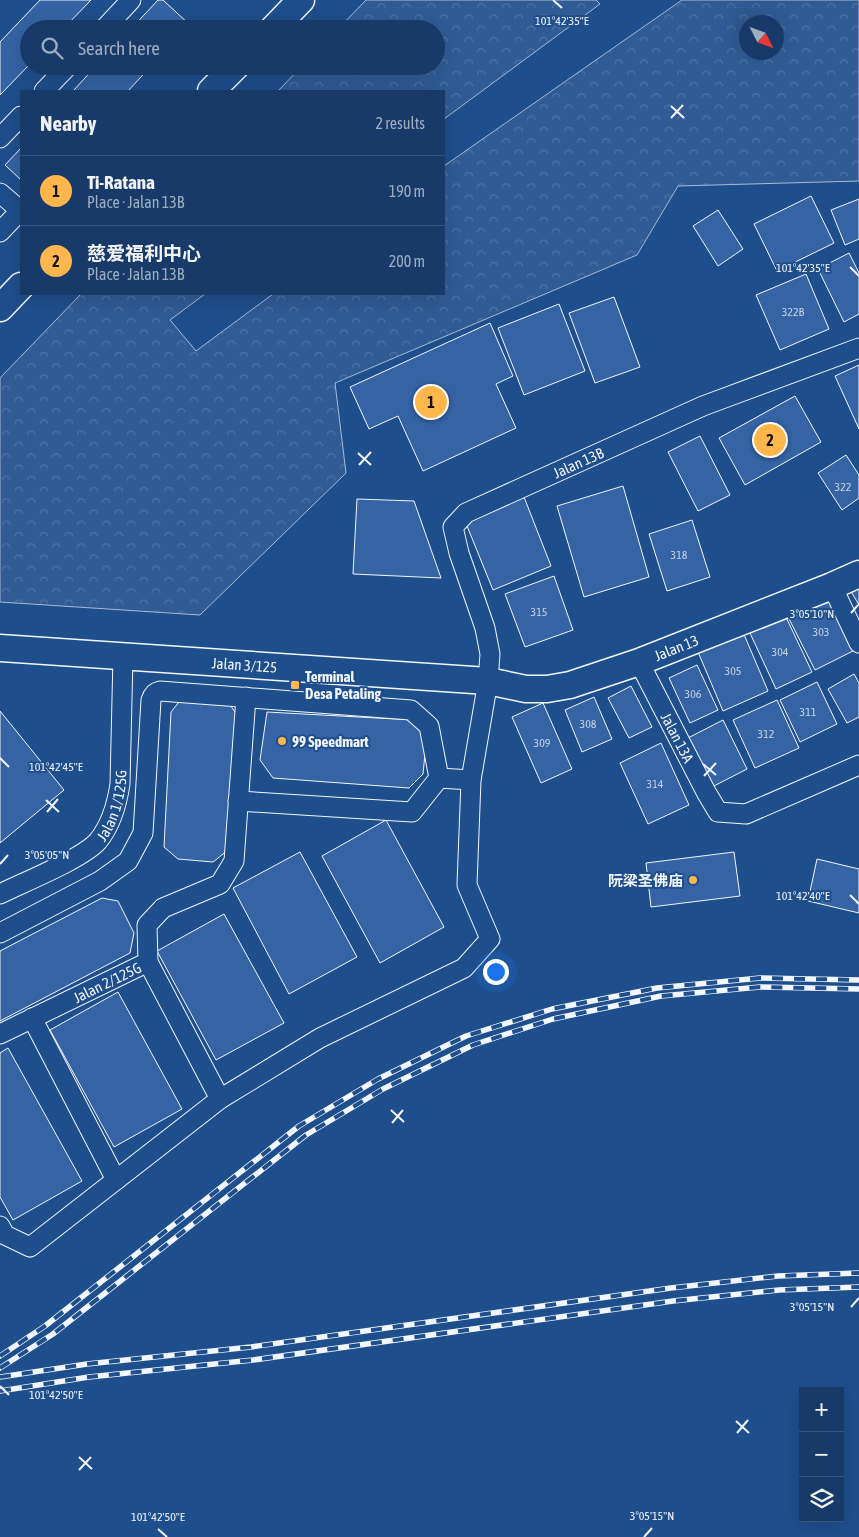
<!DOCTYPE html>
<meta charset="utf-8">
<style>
body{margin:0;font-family:"Asap Condensed","Noto Sans SC",sans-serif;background:#20416f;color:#f1f3f6}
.controls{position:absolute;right:15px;bottom:15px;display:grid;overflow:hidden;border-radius:0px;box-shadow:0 5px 20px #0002}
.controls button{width:45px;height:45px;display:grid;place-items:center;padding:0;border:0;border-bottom:1px solid #36547d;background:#173a69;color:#f1f3f6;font:25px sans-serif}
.compass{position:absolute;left:739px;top:15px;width:45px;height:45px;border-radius:50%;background:#173a69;box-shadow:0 5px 20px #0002;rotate:132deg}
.you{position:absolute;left:495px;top:971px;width:18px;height:18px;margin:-12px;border:4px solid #fff;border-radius:50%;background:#1a73e8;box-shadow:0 0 0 8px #1a73e833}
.badge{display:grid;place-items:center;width:32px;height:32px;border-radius:50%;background:#ffb74d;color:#111;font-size:16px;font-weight:700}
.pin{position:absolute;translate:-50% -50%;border:2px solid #fff;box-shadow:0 1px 5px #0006}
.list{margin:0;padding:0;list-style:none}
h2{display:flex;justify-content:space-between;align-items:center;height:65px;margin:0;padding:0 20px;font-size:21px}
h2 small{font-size:16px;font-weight:400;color:#9eadc0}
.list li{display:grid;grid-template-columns:32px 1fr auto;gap:15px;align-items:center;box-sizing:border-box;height:70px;padding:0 20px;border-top:1px solid #36547d}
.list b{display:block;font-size:19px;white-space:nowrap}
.list p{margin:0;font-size:16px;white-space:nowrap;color:#9eadc0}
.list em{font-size:16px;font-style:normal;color:#9eadc0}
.icon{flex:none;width:28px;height:28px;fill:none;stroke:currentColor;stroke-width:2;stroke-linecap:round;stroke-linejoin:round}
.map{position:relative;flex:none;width:859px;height:1537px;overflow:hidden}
.search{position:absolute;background:#173a69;box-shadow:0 5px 20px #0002;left:20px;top:20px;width:425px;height:55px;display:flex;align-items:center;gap:12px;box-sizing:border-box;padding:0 18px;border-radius:28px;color:#9eadc0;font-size:19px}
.panel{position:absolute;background:#173a69;box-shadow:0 5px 20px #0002;left:20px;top:90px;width:425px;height:205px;border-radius:0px}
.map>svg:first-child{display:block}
</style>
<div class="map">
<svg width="859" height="1537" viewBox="0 0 859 1537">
<defs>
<pattern id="forest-crowns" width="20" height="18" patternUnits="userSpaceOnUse" patternTransform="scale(1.25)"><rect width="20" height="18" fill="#305b95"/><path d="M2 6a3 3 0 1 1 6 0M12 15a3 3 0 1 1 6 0" fill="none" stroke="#4e73a5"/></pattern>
</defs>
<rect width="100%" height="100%" fill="#1f4e8c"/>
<g fill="url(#forest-crowns)" stroke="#a8bbd7" fill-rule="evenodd">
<polygon points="366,0 596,0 600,4 444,119 444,91 278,91 302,66 436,66 436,29 338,29"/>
<path d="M682,0H859V181L678,186L637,255L335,383L346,473L200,615L0,602V378L81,294H205L170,320L196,351L273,294H444V166ZM746,22H776V52H746Z"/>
</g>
<g fill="#3563a3" stroke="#f2f6ff">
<polygon points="40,0 91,0 63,29 29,29 29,65 0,95 0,42"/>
<polygon points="158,0 163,0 190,25 186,29 131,29"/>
<polygon points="96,66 151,66 128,91 73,91"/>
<polygon points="21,148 21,180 5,165"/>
<polygon points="811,196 834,243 777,271 754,224"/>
<polygon points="859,199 859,239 845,245 831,210"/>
<polygon points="718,210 743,249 718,266 693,226"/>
<polygon points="849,253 859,273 859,314 844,322 818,269"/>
<polygon points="806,274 829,329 780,350 756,295"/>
<polygon points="614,297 640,367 595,383 569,313"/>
<polygon points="559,304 585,371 524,395 498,328"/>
<polygon points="490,323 513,376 496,384 516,428 423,471 398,416 369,429 350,387"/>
<polygon points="859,365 859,429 835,376"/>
<polygon points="795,396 821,442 745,485 719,438"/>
<polygon points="700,436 730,495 698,511 668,452"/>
<polygon points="846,455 859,475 859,498 842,510 818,473"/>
<polygon points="623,486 649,577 584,597 557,506"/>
<polygon points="524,497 551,566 493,590 465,521"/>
<polygon points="357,499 414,501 441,578 353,574"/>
<polygon points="692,520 710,577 667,591 649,534"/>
<polygon points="554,576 573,630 525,647 505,594"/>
<polygon points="859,583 859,605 849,588"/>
<polygon points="827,595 855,650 815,670 787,615"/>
<polygon points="785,615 812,672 776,689 749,631"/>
<polygon points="743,632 768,691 723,711 698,652"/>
<polygon points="697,665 718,710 690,723 669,678"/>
<polygon points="854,674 859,683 859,717 847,723 828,689"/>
<polygon points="817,682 837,724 800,742 780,700"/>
<polygon points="631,686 652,727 629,738 608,698"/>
<polygon points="183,697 228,702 240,719 228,850 213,862 178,859 164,847 171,712"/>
<polygon points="594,697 612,739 582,752 565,710"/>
<polygon points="777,700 799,748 755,768 733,720"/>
<polygon points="543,703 572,769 541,783 512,717"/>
<polygon points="0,711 64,790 0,843"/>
<polygon points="267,712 414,720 427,734 423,774 409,788 273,778 260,760"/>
<polygon points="723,720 747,769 712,787 688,738"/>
<polygon points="661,743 689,805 648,824 620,763"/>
<polygon points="386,820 444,927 380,963 322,856"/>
<polygon points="300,852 357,957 289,994 233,888"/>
<polygon points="734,852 740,896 651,907 646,863"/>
<polygon points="817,859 859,869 859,913 808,901"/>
<polygon points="102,898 118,901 134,933 130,953 0,1021 0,951"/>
<polygon points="224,914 284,1023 216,1060 157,951"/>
<polygon points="118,992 182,1109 114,1147 50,1030"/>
<polygon points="8,1048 82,1181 13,1220 0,1197 0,1053"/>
</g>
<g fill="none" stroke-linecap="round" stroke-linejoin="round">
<defs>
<g id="street">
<polyline points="104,29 131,0"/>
<polyline points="44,91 68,66"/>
<polyline points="0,138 21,116"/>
<polyline points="0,193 21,211"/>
<polyline points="0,232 20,211"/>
<polyline points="832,586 859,643"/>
<path id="s1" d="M639,662L706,792L718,812L746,814L859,765"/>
<polyline points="238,801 412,812 439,778 471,780"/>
<path id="s2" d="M0,894C24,882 82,859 98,841C111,825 117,804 120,784L123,656"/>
<path d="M0,933L100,881L128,861L143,833L151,700C153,694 155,692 160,691L411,710L429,726L439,778"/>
<polyline points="148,962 220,1099"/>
<polyline points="32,1018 116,1180"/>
<path id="s3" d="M0,1034L148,962L147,925L163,908L220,884L234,861L246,697"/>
<path id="s4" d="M0,1226L5,1235L30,1247L220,1099L320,1038L464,968L490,939L467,885L471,780L488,681L490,654L485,628L459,553L453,527L466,513L703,406L859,348"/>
</g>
<g id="secondary">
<polyline points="273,29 301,0"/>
<polyline points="211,91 236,66"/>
<polyline points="0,308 21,286"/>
<path id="s5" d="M0,648L488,681L526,689H547L570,685L639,662L832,586L859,574"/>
</g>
</defs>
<use href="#street" stroke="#f2f6ff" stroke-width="21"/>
<use href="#secondary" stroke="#f2f6ff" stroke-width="29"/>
<use href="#street" stroke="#1f4e8c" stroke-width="19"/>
<use href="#secondary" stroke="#1f4e8c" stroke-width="26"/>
<defs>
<g id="rail">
<polyline points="0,1356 45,1326 299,1126 378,1079 466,1036 552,1009 657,988 760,978 859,980"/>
<polyline points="0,1368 53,1334 306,1135 383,1089 473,1045 553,1019 661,996 760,987 859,989"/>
<polyline points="0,1377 87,1364 251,1347 671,1288 778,1276 859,1273"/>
<polyline points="0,1391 89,1377 253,1360 673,1301 779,1290 859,1287"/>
</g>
</defs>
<use href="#rail" stroke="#f2f6ff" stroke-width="5.5"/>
<use href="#rail" stroke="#1f4e8c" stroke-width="4" stroke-dasharray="11" stroke-linecap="butt"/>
</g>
<path fill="none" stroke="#f2f6ff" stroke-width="2" d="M553,0L562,8M671,106L684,118M671,118L683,105M850,267L859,276M358,453L371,465M359,465L371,452M851,613L859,604M0,758L9,767M703,764L716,775M704,776L716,763M46,800L59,812M47,812L58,799M0,864L8,855M850,895L859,904M391,1110L404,1122M392,1123L403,1110M851,1307L859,1298M0,1386L9,1395M736,1421L749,1433M737,1433L748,1420M79,1457L92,1469M79,1470L91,1457M158,1529L167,1537M644,1537L652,1528"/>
<g fill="#ffb74d" stroke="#1f4e8c" stroke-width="2">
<rect x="290" y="680" width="10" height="10" rx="2.5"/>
<circle cx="282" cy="741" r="5"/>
<circle cx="693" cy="880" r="5"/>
</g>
<g text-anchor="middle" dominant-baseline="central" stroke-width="4" stroke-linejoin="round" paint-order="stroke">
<g font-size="12" fill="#c3d1e8">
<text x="793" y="312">322B</text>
<text x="843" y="487">322</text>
<text x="679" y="555">318</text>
<text x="539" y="612">315</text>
<text x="821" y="632">303</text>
<text x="780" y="652">304</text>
<text x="733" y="671">305</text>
<text x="693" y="694">306</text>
<text x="808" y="712">311</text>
<text x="588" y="724">308</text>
<text x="766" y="734">312</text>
<text x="542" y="743">309</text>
<text x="655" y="784">314</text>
</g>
<g font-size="15" fill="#f2f6ff" stroke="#1f4e8c">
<text stroke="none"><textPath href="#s4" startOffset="1161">Jalan 13B</textPath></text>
<text stroke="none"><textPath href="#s5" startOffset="685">Jalan 13</textPath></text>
<text stroke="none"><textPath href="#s5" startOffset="245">Jalan 3/125</textPath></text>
<text stroke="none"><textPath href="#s1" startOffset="85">Jalan 13A</textPath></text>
<text stroke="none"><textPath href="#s2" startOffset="151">Jalan 1/125G</textPath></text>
<text stroke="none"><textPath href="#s3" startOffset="119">Jalan 2/125G</textPath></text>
</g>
<g font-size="15" font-weight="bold" fill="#f2f6ff" stroke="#1f4e8c" text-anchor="start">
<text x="305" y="676">Terminal<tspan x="305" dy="17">Desa Petaling</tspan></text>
<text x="292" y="741">99 Speedmart</text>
<text x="683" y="880" text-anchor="end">阮梁圣佛庙</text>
</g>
</g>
<g font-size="12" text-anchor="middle" fill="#f2f6ff" stroke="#1f4e8c" stroke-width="4" stroke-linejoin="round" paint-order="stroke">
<text x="562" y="25">101°42'35"E</text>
<text x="803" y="272">101°42'35"E</text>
<text x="812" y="618">3°05'10"N</text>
<text x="56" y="771">101°42'45"E</text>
<text x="47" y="859">3°05'05"N</text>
<text x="803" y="900">101°42'40"E</text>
<text x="812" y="1311">3°05'15"N</text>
<text x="56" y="1399">101°42'50"E</text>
<text x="652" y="1520">3°05'15"N</text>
<text x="158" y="1521">101°42'50"E</text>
</g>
</svg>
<div class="controls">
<button>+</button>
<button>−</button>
<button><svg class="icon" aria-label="layers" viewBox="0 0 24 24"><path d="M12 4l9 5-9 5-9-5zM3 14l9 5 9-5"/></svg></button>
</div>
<svg class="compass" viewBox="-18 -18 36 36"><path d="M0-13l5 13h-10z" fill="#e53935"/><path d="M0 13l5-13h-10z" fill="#9eadc0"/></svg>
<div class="you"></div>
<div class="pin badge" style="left:431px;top:402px">1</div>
<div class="pin badge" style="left:770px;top:440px">2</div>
<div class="search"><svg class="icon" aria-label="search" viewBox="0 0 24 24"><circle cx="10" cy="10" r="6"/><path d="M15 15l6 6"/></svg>Search here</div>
<section class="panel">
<h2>Nearby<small>2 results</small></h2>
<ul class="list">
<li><span class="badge">1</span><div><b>Ti-Ratana</b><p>Place · Jalan 13B</p></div><em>190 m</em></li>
<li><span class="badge">2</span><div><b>慈爱福利中心</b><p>Place · Jalan 13B</p></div><em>200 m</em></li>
</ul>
</section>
</div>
